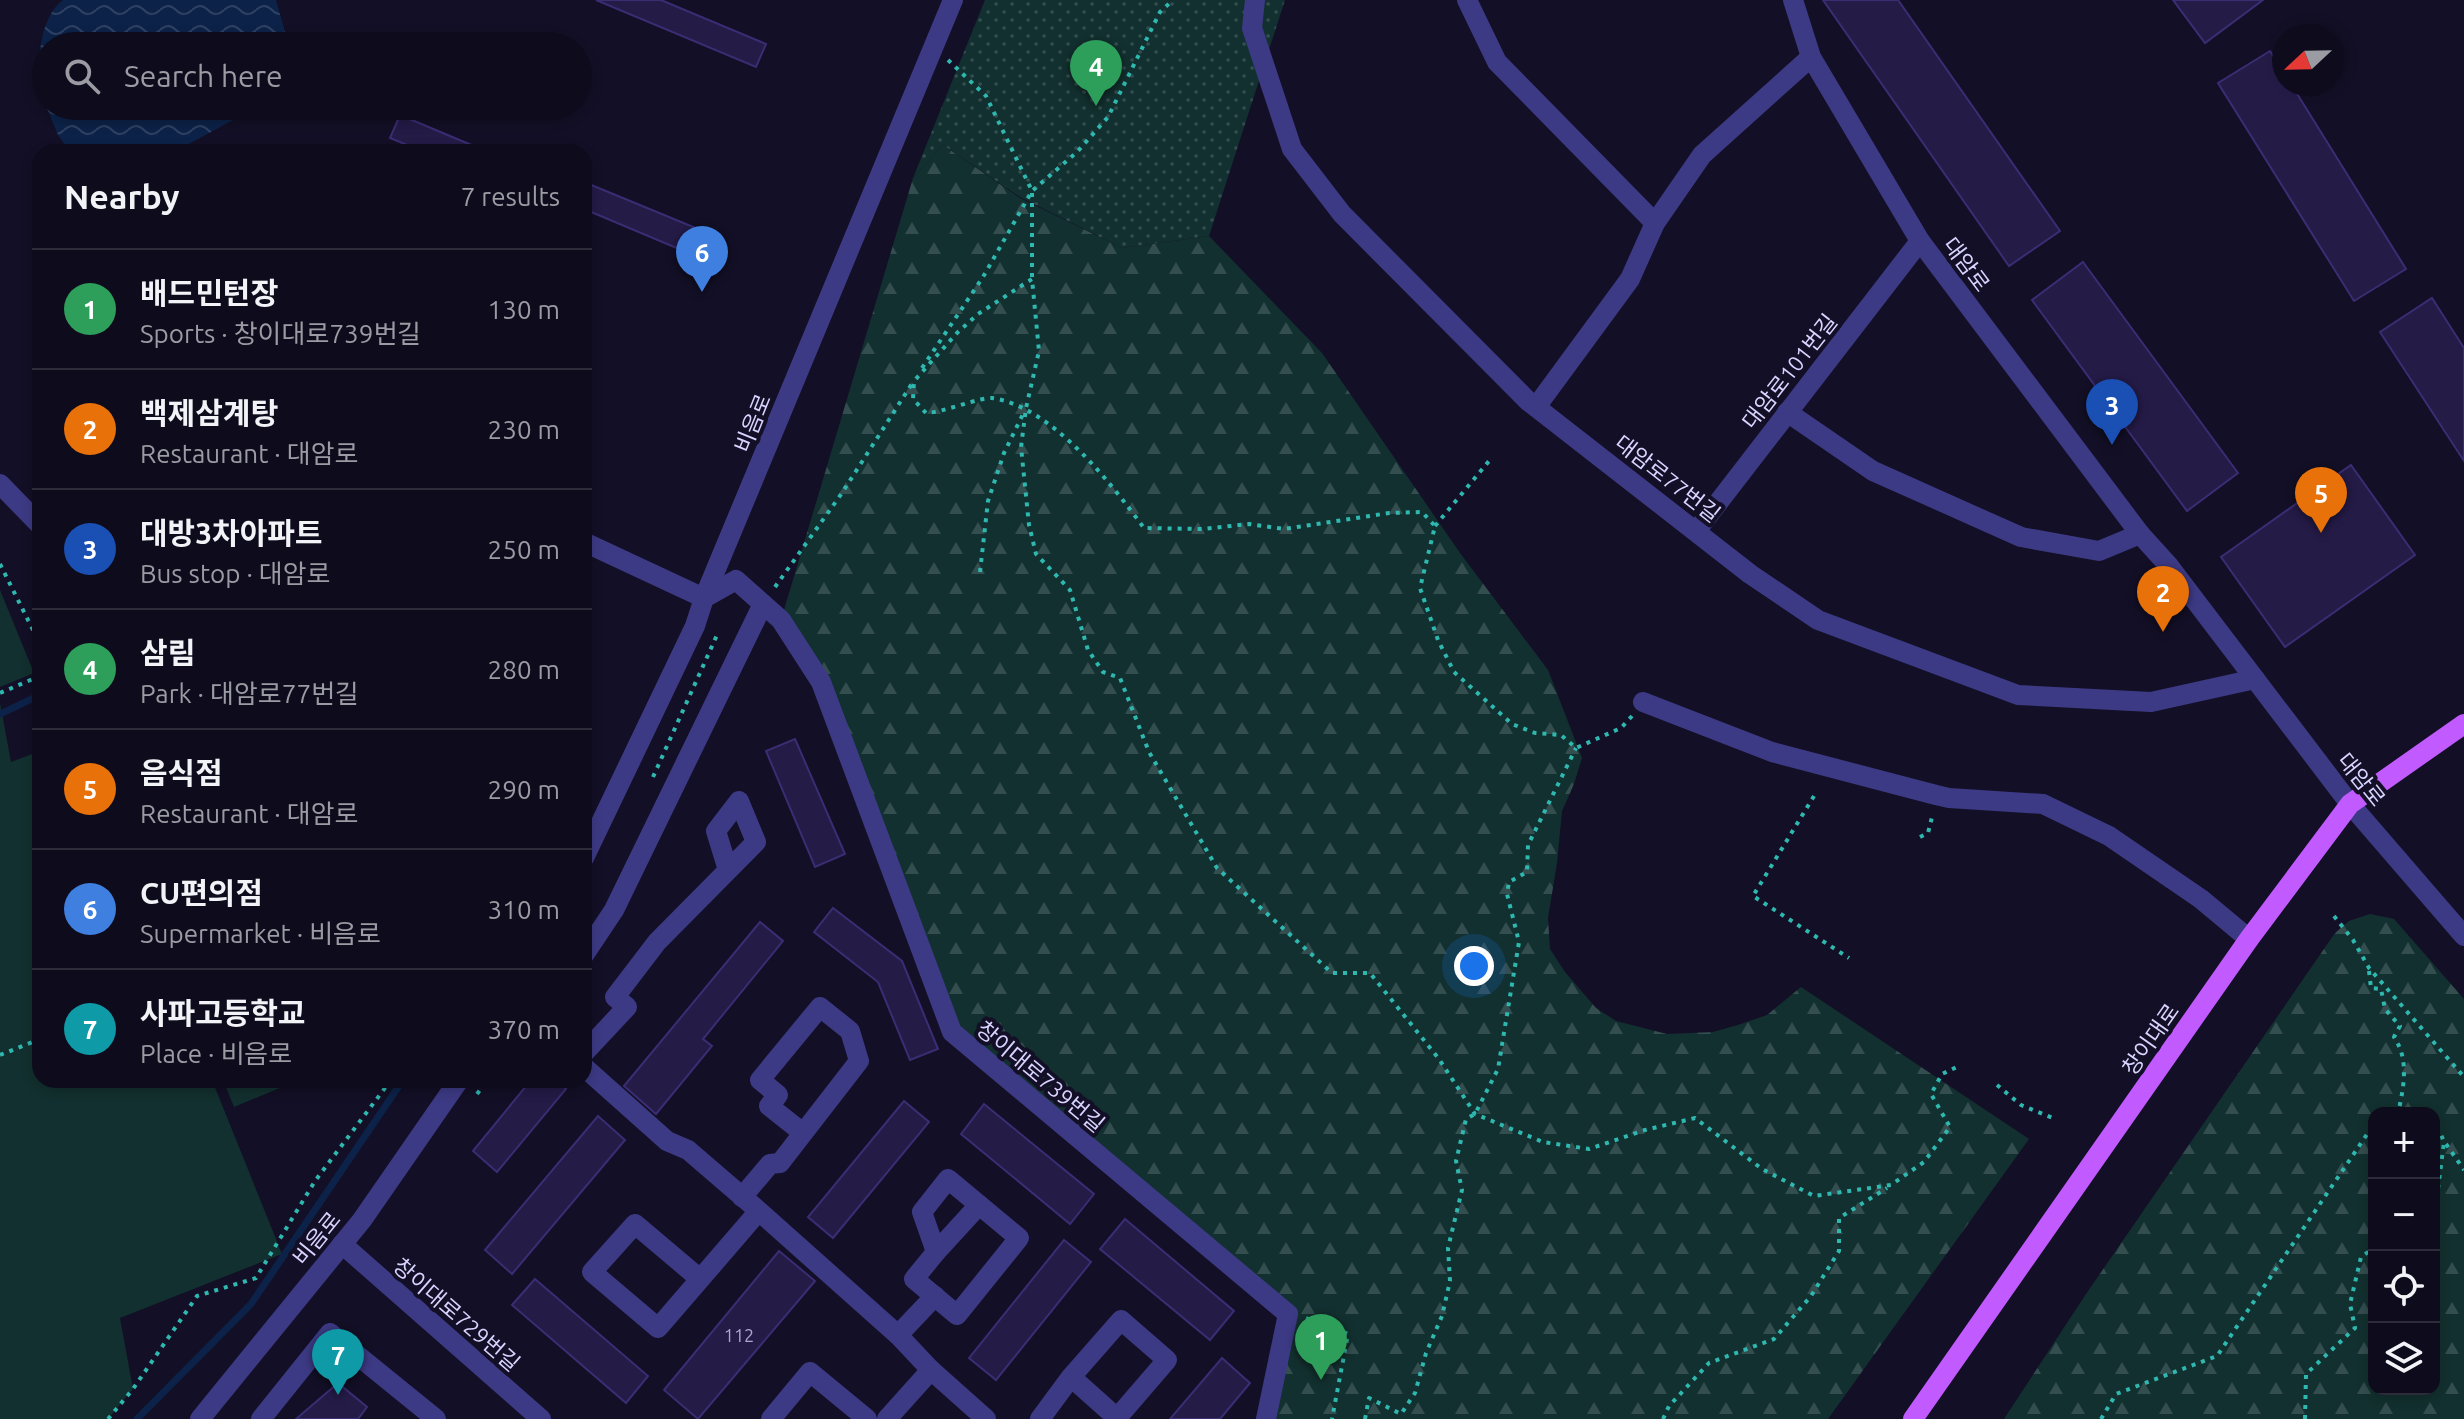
<!DOCTYPE html>
<meta charset="utf-8">
<style>
body{margin:0;font-family:Ubuntu,"Noto Sans KR",sans-serif;background:#171425;color:#f1f3f6}
.controls{position:absolute;right:24px;bottom:24px;display:grid;overflow:hidden;border-radius:16px;box-shadow:0 4px 12px #0003}
.controls button{width:72px;height:72px;display:grid;place-items:center;padding:0;border:0;border-bottom:2px solid #2e2b3b;background:#0e0b1c;color:#f1f3f6;font:40px sans-serif}
.compass{position:absolute;left:2272px;top:24px;width:72px;height:72px;border-radius:50%;background:#0e0b1c;box-shadow:0 4px 12px #0003;rotate:248deg}
.you{position:absolute;left:1474px;top:966px;width:28px;height:28px;margin:-20px;border:6px solid #fff;border-radius:50%;background:#1a73e8;box-shadow:0 0 0 12px #1a73e833}
.badge{display:grid;place-items:center;width:52px;height:52px;border-radius:50%;background:#db2777;color:#fff;font-size:26px;font-weight:700}
.pin{position:absolute;translate:-50% -66px;filter:drop-shadow(0 2px 4px #0008)}
.pin::after{content:'';position:absolute;top:42px;width:28px;height:24px;background:inherit;clip-path:polygon(0 0,100% 0,50% 100%)}
.list{margin:0;padding:0;list-style:none}
h2{display:flex;justify-content:space-between;align-items:center;height:104px;margin:0;padding:0 32px;font-size:34px}
h2 small{font-size:26px;font-weight:400;color:#9b9ba3}
.list li{display:grid;grid-template-columns:52px 1fr auto;gap:24px;align-items:center;box-sizing:border-box;height:120px;padding:0 32px;border-top:2px solid #2e2b3b}
.list b{display:block;font-size:30px;white-space:nowrap}
.list p{margin:0;font-size:26px;white-space:nowrap;color:#9b9ba3}
.list em{font-size:26px;font-style:normal;color:#9b9ba3}
.icon{flex:none;width:44px;height:44px;fill:none;stroke:currentColor;stroke-width:2;stroke-linecap:round;stroke-linejoin:round}
.map{position:relative;flex:none;width:2464px;height:1419px;overflow:hidden}
.search{position:absolute;background:#0e0b1c;box-shadow:0 4px 12px #0003;left:32px;top:32px;width:560px;height:88px;display:flex;align-items:center;gap:20px;box-sizing:border-box;padding:0 28px;border-radius:44px;color:#9b9ba3;font-size:30px}
.panel{position:absolute;background:#0e0b1c;box-shadow:0 4px 12px #0003;left:32px;top:144px;width:560px;height:944px;border-radius:24px}
.map>svg:first-child{display:block}
</style>
<div class="map">
<svg width="2464" height="1419" viewBox="0 0 2464 1419">
<defs>
<pattern id="forest-firs" width="22" height="20" patternUnits="userSpaceOnUse" patternTransform="scale(2)"><rect width="22" height="20" fill="#12302f"/><path d="M5 1l3.5 6h-7zM16 11l3.5 6h-7z" fill="#344d4e"/></pattern>
<pattern id="park-dots" width="8" height="8" patternUnits="userSpaceOnUse" patternTransform="scale(2)"><rect width="8" height="8" fill="#12302f"/><path d="M2 2h.1M6 6h.1" fill="none" stroke="#344d4e" stroke-width="1.8" stroke-linecap="round"/></pattern>
<pattern id="water-waves" width="16" height="10" patternUnits="userSpaceOnUse" patternTransform="scale(2)"><rect width="16" height="10" fill="#0c2248"/><path d="M0 5q4-4 8 0t8 0" fill="none" stroke="#2f4163"/></pattern>
</defs>
<rect width="100%" height="100%" fill="#130f26"/>
<g fill="#12302f">
<polygon points="0,590 34,673 0,687"/>
<polygon points="0,703 11,762 40,751 40,1080 212,1080 282,1254 120,1318 133,1389 108,1419 0,1419"/>
<polygon points="223,1080 299,1080 234,1107"/>
</g>
<g fill="url(#forest-firs)" fill-rule="evenodd">
<polygon points="943,145 1020,198 1122,248 1209,236 1322,353 1460,553 1548,670 1582,758 1574,784 1562,811 1557,863 1548,918 1550,949 1565,972 1596,1008 1616,1021 1667,1034 1713,1032 1738,1025 1767,1015 1801,987 2029,1139 1828,1419 1266,1419 1288,1314 952,1032 821,682 781,620 913,178"/>
<path d="M2370,914L2394,919L2464,999V1419H2004L2086,1294L2335,933L2349,921ZM2374,1113H2434V1389H2374Z"/>
</g>
<polygon fill="url(#park-dots)" points="985,0 1285,0 1209,236 1122,248 1020,197 943,145 913,178"/>
<g fill="url(#water-waves)">
<path d="M63,0H276L289,46H46V106C35,78 36,20 63,0Z"/>
<polygon points="46,106 259,106 174,152 70,152 58,135"/>
</g>
<g fill="none" stroke-linecap="round" stroke-linejoin="round">
<g stroke="#0c2248" stroke-width="7">
<polyline points="0,714 40,695"/>
<polyline points="137,1419 251,1304 403,1080"/>
</g>
</g>
<g fill="#241b47" stroke="#3b2d73" stroke-width="2">
<polygon points="596,0 661,0 766,44 756,67"/>
<polygon points="1823,0 1898,0 2060,231 2009,266"/>
<polygon points="2173,0 2263,0 2205,43"/>
<polygon points="2270,51 2284,73 2284,84 2291,84 2406,269 2354,301 2218,83"/>
<polygon points="400,115 488,152 424,152 390,138"/>
<polygon points="584,182 708,233 698,257 584,209"/>
<polygon points="2083,262 2238,473 2187,511 2032,300"/>
<polygon points="2432,298 2464,348 2464,461 2380,332"/>
<polygon points="2351,465 2415,555 2285,647 2221,557"/>
<polygon points="795,739 845,854 815,867 766,751"/>
<polygon points="833,908 902,961 938,1049 910,1060 878,982 814,932"/>
<polygon points="760,922 783,941 703,1039 712,1046 656,1114 624,1086"/>
<polygon points="531,1080 555,1080 566,1089 497,1172 473,1151"/>
<polygon points="904,1101 929,1122 833,1238 808,1217"/>
<polygon points="984,1104 1094,1194 1070,1224 961,1134"/>
<polygon points="598,1116 625,1140 512,1274 485,1250"/>
<polygon points="1125,1219 1234,1311 1210,1340 1100,1249"/>
<polygon points="1064,1240 1091,1262 996,1380 969,1358"/>
<polygon points="779,1251 815,1281 698,1419 664,1390"/>
<polygon points="535,1279 648,1376 626,1403 512,1305"/>
<polygon points="1222,1358 1250,1383 1220,1419 1170,1419"/>
<polygon points="338,1383 367,1407 358,1419 296,1419"/>
</g>
<g fill="none" stroke-linecap="round" stroke-linejoin="round">
<g stroke="#2fb8b0" stroke-width="4" stroke-dasharray="4 6" stroke-linecap="butt">
<polyline points="948,60 986,96 1032,191 1032,279"/>
<polyline points="922,368 983,277 1032,191 1077,152 1108,117 1160,12 1173,0"/>
<polyline points="1435,526 1489,461"/>
<polyline points="0,564 40,644"/>
<polyline points="980,572 988,501 1004,453 1023,414"/>
<polyline points="775,587 842,493 913,382"/>
<polyline points="0,693 40,676"/>
<path d="M1632,716L1621,728L1576,748L1561,735L1535,733L1512,724L1454,672L1438,640L1420,588L1435,526L1422,512L1389,513L1284,529L1249,524L1203,529L1144,528C1110,482 1052,407 992,398C980,397 945,412 926,413L913,399L914,381L957,333L978,314L1032,279L1039,351L1026,408L1021,447L1029,525L1036,554L1070,590L1088,650L1103,672L1120,678L1149,752L1217,868L1332,973H1370L1439,1059L1475,1114L1543,1142L1589,1149L1645,1130L1695,1118L1762,1169L1814,1196L1891,1185L1924,1162L1950,1127L1931,1094L1942,1074L1959,1066"/>
<polyline points="653,777 717,635"/>
<polyline points="1814,796 1753,896 1849,958"/>
<polyline points="1920,837 1928,833 1933,813"/>
<polyline points="2334,916 2353,940 2369,968 2464,1077"/>
<path d="M2369,971L2371,988L2381,989L2385,1009L2400,1026L2394,1037C2409,1059 2404,1085 2399,1109L2403,1113"/>
<polyline points="0,1055 40,1039"/>
<polyline points="1997,1085 2021,1105 2055,1119"/>
<polyline points="477,1094 488,1080"/>
<polyline points="2434,1131 2440,1132 2444,1142 2438,1189 2434,1196"/>
<polyline points="2446,1144 2464,1170"/>
<polyline points="1306,1318 1348,1334 1332,1419"/>
<polyline points="108,1419 133,1389 197,1296 256,1278 315,1181 391,1080"/>
<polyline points="1365,1419 1369,1398 1401,1414 1415,1393 1426,1353 1442,1316 1450,1281 1448,1248 1462,1190 1456,1161 1466,1119 1475,1114 1498,1069 1519,942 1507,894 1509,882 1527,872 1528,845 1576,748"/>
<polyline points="1663,1419 1669,1406 1709,1363 1774,1339 1811,1296 1839,1251 1839,1218 1887,1188"/>
<polyline points="2101,1419 2116,1394 2217,1356 2374,1124"/>
<polyline points="2305,1419 2306,1374 2355,1328 2350,1304 2361,1257 2374,1248"/>
</g>
<g stroke="#3d3a85" stroke-width="20">
<polyline points="1255,0 1252,28 1292,149 1342,214 1528,401 1750,574 1818,620 2018,695 2151,702 2255,679"/>
<polyline points="1467,0 1497,62 1655,223"/>
<polyline points="1793,0 1811,57 1920,241 2140,534 2169,566 2350,804 2464,936"/>
<polyline points="1536,407 1630,279 1655,223 1702,155 1811,57"/>
<polyline points="1787,412 1873,471 2021,537 2099,551 2140,534"/>
<polyline points="0,484 40,525"/>
<polyline points="1697,530 1920,241"/>
<polyline points="584,542 704,598 736,580 781,620 821,682 952,1032 1288,1314 1266,1419"/>
<polyline points="1643,702 1772,752 1936,795 1949,798 2043,804 2109,836 2201,899 2249,939"/>
<polyline points="584,858 695,626 704,598 953,0"/>
<polyline points="584,955 614,910 763,604"/>
<polyline points="584,1053 627,1007 615,997 657,942 756,842 739,801 716,831 728,870"/>
<polyline points="584,1067 667,1141 688,1150 752,1205 898,1335 931,1370 986,1419"/>
<polygon points="948,1179 1019,1238 957,1315 914,1279 936,1252 922,1212"/>
<polyline points="742,1197 770,1164 780,1163 859,1061 850,1031 820,1007 760,1080 778,1095 769,1106 803,1133"/>
<polyline points="342,1244 541,1419"/>
<polyline points="936,1252 979,1205"/>
<polyline points="700,1279 635,1224 592,1272 658,1328 758,1212"/>
<polyline points="898,1335 935,1296"/>
<polyline points="200,1419 362,1220 459,1080"/>
<polyline points="261,1419 330,1333 436,1419"/>
<polyline points="771,1419 810,1372 867,1419"/>
<polyline points="887,1419 931,1370"/>
<polyline points="1040,1419 1071,1377 1121,1320 1167,1360 1117,1418 1071,1377"/>
</g>
<polyline stroke="#c25bff" stroke-width="20" points="1913,1419 2249,939 2350,804 2464,724"/>
</g>
<g text-anchor="middle" dominant-baseline="central" stroke-width="8" stroke-linejoin="round" paint-order="stroke">
<g font-size="18" fill="#aca6d1">
<text x="739" y="1335">112</text>
</g>
<g font-size="22" fill="#d9d4ff" stroke="#130f26">
<text transform="translate(1967 264) rotate(53)">대암로</text>
<text transform="translate(1789 371) rotate(-52)">대암로101번길</text>
<text transform="translate(752 423) rotate(-68)">비음로</text>
<text transform="translate(1668 478) rotate(38)">대암로77번길</text>
<text transform="translate(2362 779) rotate(51)">대암로</text>
<text transform="translate(2150 1039) rotate(-55)">창이대로</text>
<text transform="translate(1041 1076) rotate(40)">창이대로739번길</text>
<text transform="translate(316 1238) rotate(-51)">비음로</text>
<text transform="translate(457 1314) rotate(41)">창이대로729번길</text>
</g>
</g>
</svg>
<div class="controls">
<button>+</button>
<button>−</button>
<button><svg class="icon" aria-label="locate" viewBox="0 0 24 24"><circle cx="12" cy="12" r="6"/><path d="M12 2v4M12 18v4M2 12h4M18 12h4"/></svg></button>
<button><svg class="icon" aria-label="layers" viewBox="0 0 24 24"><path d="M12 4l9 5-9 5-9-5zM3 14l9 5 9-5"/></svg></button>
</div>
<svg class="compass" viewBox="-18 -18 36 36"><path d="M0-13l5 13h-10z" fill="#e53935"/><path d="M0 13l5-13h-10z" fill="#9b9ba3"/></svg>
<div class="you"></div>
<div class="pin badge" style="left:1321px;top:1380px;background:#2e9e5b">1</div>
<div class="pin badge" style="left:2163px;top:632px;background:#e8710a">2</div>
<div class="pin badge" style="left:2112px;top:445px;background:#1a4fb4">3</div>
<div class="pin badge" style="left:1096px;top:106px;background:#2e9e5b">4</div>
<div class="pin badge" style="left:2321px;top:533px;background:#e8710a">5</div>
<div class="pin badge" style="left:702px;top:292px;background:#3f7fe0">6</div>
<div class="pin badge" style="left:338px;top:1395px;background:#0f9aa8">7</div>
<div class="search"><svg class="icon" aria-label="search" viewBox="0 0 24 24"><circle cx="10" cy="10" r="6"/><path d="M15 15l6 6"/></svg>Search here</div>
<section class="panel">
<h2>Nearby<small>7 results</small></h2>
<ul class="list">
<li><span class="badge" style="background:#2e9e5b">1</span><div><b>배드민턴장</b><p>Sports · 창이대로739번길</p></div><em>130 m</em></li>
<li><span class="badge" style="background:#e8710a">2</span><div><b>백제삼계탕</b><p>Restaurant · 대암로</p></div><em>230 m</em></li>
<li><span class="badge" style="background:#1a4fb4">3</span><div><b>대방3차아파트</b><p>Bus stop · 대암로</p></div><em>250 m</em></li>
<li><span class="badge" style="background:#2e9e5b">4</span><div><b>삼림</b><p>Park · 대암로77번길</p></div><em>280 m</em></li>
<li><span class="badge" style="background:#e8710a">5</span><div><b>음식점</b><p>Restaurant · 대암로</p></div><em>290 m</em></li>
<li><span class="badge" style="background:#3f7fe0">6</span><div><b>CU편의점</b><p>Supermarket · 비음로</p></div><em>310 m</em></li>
<li><span class="badge" style="background:#0f9aa8">7</span><div><b>사파고등학교</b><p>Place · 비음로</p></div><em>370 m</em></li>
</ul>
</section>
</div>
